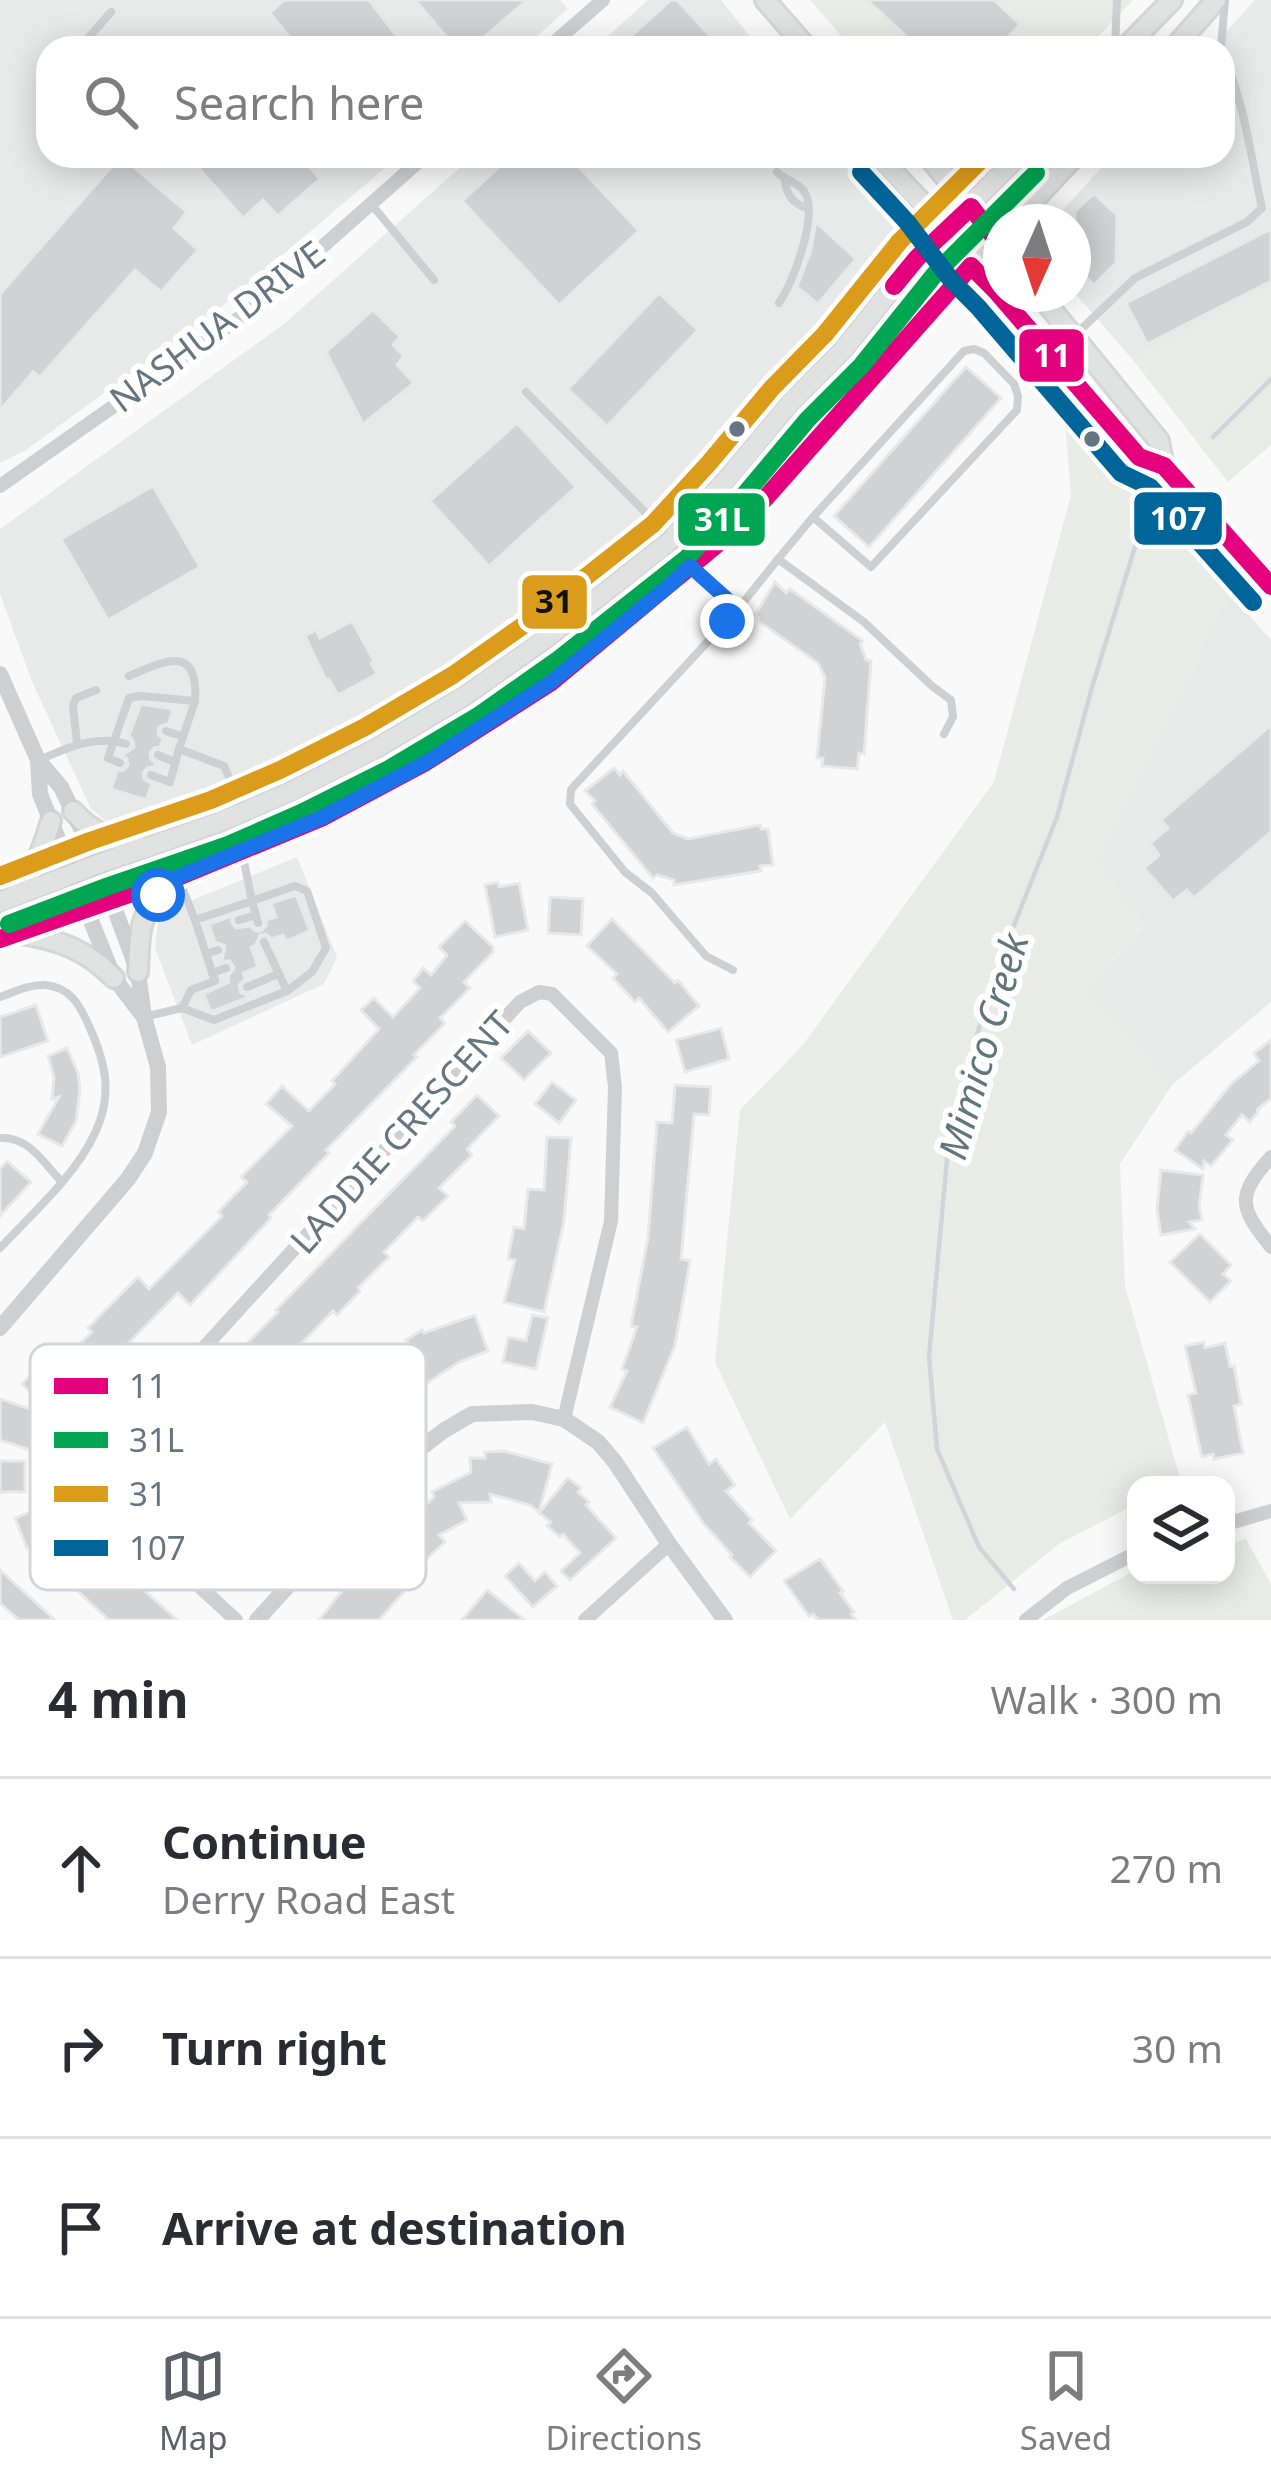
<!DOCTYPE html>
<meta charset="utf-8">
<style>
body{margin:0;font-family:"Noto Sans",sans-serif;background:#f7f7f7;color:#2b2b33}
.controls{position:absolute;right:36px;bottom:36px;display:grid;overflow:hidden;border-radius:24px;box-shadow:0 6px 30px #0003}
.controls button{width:108px;height:108px;display:grid;place-items:center;padding:0;border:0;border-bottom:3px solid #e1e1e2;background:#fff;color:#2b2b33;font:60px sans-serif}
.compass{position:absolute;left:983px;top:204px;width:108px;height:108px;border-radius:50%;background:#fff;box-shadow:0 6px 30px #0003;rotate:183deg}
.stop{position:absolute;width:36px;height:36px;margin:-27px;border:9px solid #1a73e8;border-radius:50%;background:#fff}
.stop.end{background:#1a73e8;border-color:#fff;box-shadow:0 3px 12px #0008}
.list{margin:0;padding:0;list-style:none}
h2{display:flex;justify-content:space-between;align-items:center;height:156px;margin:0;padding:0 48px;font-size:51px}
h2 small{font-size:39px;font-weight:400;color:#7c7c81}
.list li{display:grid;grid-template-columns:78px 1fr auto;gap:36px;align-items:center;box-sizing:border-box;height:180px;padding:0 48px;border-top:3px solid #e1e1e2}
.list b{display:block;font-size:45px;white-space:nowrap}
.list p{margin:0;font-size:39px;white-space:nowrap;color:#7c7c81}
.list em{font-size:39px;font-style:normal;color:#7c7c81}
.icon{flex:none;width:66px;height:66px;fill:none;stroke:currentColor;stroke-width:2;stroke-linecap:round;stroke-linejoin:round}
.map{position:relative;flex:none;width:1271px;height:1620px;overflow:hidden}
.search{position:absolute;background:#fff;box-shadow:0 6px 30px #0003;left:36px;right:36px;top:36px;height:132px;display:flex;align-items:center;gap:30px;box-sizing:border-box;padding:0 42px;border-radius:36px;color:#7c7c81;font-size:45px}
.sheet{height:696px;background:#fff}
nav{display:flex;justify-content:space-around;align-items:center;box-sizing:border-box;height:168px;border-top:3px solid #e1e1e2;background:#fff;font-size:33px;color:#7c7c81}
nav a{display:grid;justify-items:center;gap:6px}
nav .on{color:#5c6169}
.map>svg:first-child{display:block}
</style>
<div class="map">
<svg width="1271" height="1620" viewBox="0 0 1271 1620">
<rect width="100%" height="100%" fill="#f9f9f9"/>
<g fill="#e8e9e9">
<polygon points="0,0 560,0 568,9 523,48 48,48 48,156 399,156 220,308 26,450 0,463"/>
<polygon points="648,0 721,0 759,48 595,48"/>
<polygon points="1255,0 1271,0 1271,287 1133,360 1073,291 1073,222 1052,222 1112,156 1223,156 1223,48 1211,48"/>
<polygon points="473,156 848,156 904,222 902,253 796,371 580,583 410,705 259,789 162,830 133,835 111,825 91,809 33,684 0,594 0,529 284,324"/>
<polygon points="1230,594 1271,640 1271,1002 1172,1085 1085,990 1144,925 1098,863"/>
<polygon points="297,857 337,957 324,984 192,1045 155,948 159,914"/>
</g>
<g fill="#e8ebe6">
<polygon points="810,0 1133,0 1087,48 852,48"/>
<polygon points="1271,287 1271,445 1228,482 1133,360"/>
<polygon points="1065,422 1230,594 1099,863 1144,924 1085,990 1172,1085 1120,1164 1125,1286 1182,1485 1136,1485 1136,1504 1059,1544 965,1620 953,1620 885,1422 790,1519 715,1362 740,1110 802,1046 994,782 1071,495"/>
<polygon points="1246,1539 1271,1584 1271,1620 1043,1620 1136,1570 1136,1575 1226,1575 1226,1545"/>
</g>
<g fill="none" stroke-linecap="round" stroke-linejoin="round">
<g stroke="#ced6d9" stroke-width="4.5">
<polyline points="1213,437 1271,379"/>
<polyline points="1014,1589 979,1547 937,1449 929,1357 949,1137 992,981 1057,817 1091,691 1149,501"/>
</g>
</g>
<g fill="#d0d2d3" stroke="#e8e8e8" stroke-width="3">
<polygon points="284,0 369,0 406,48 298,48 270,13"/>
<polygon points="415,0 527,0 472,48 456,48"/>
<polygon points="671,0 677,0 721,48 618,48"/>
<polygon points="867,0 994,0 1020,24 998,48 919,48"/>
<polygon points="121,156 187,212 174,228 198,250 161,292 135,270 40,377 33,372 0,410 0,294"/>
<polygon points="188,156 314,156 306,163 320,179 278,216 263,200 243,218"/>
<polygon points="511,156 569,156 639,231 559,305 462,201"/>
<polygon points="1094,194 1117,215 1116,263 1094,285 1075,266 1075,211"/>
<polygon points="816,222 856,259 818,304 797,287 810,253"/>
<polygon points="1271,229 1271,281 1147,344 1126,303"/>
<polygon points="659,293 698,330 607,426 568,389"/>
<polygon points="373,310 400,337 393,345 404,356 397,365 414,383 363,424 326,352"/>
<polygon points="966,367 1001,398 869,547 834,516"/>
<polygon points="517,423 576,487 489,566 430,501"/>
<polygon points="153,486 200,567 108,620 61,539"/>
<polygon points="775,582 786,593 790,589 863,641 860,644 866,660 871,661 864,754 859,753 857,769 822,766 823,758 817,758 825,677 818,663 757,620 759,618 755,615"/>
<polygon points="352,621 374,661 371,663 377,674 338,695 329,679 326,680 305,636 316,630 320,638"/>
<polygon points="141,704 173,709 169,723 159,727 158,734 163,739 160,747 154,748 150,753 151,759 155,763 154,767 147,768 143,773 144,779 152,784 146,800 111,789 117,771 124,770 128,765 127,759 123,755 134,747 133,741 129,736"/>
<polygon points="1271,725 1271,832 1194,898 1187,890 1173,901 1144,868 1159,855 1150,843 1168,828 1161,820"/>
<polygon points="614,768 620,775 623,771 673,833 688,839 760,825 761,829 768,829 773,865 760,866 761,871 674,885 674,880 657,875 653,878 592,804 595,801 585,791"/>
<polygon points="498,882 499,887 519,883 528,930 495,937 485,885"/>
<polygon points="296,895 310,931 286,941 283,935 272,939 266,934 260,935 256,945 251,947 258,967 243,973 245,979 239,985 241,993 251,996 213,1011 210,1010 204,994 229,982 228,976 234,968 230,961 222,961 225,946 215,942 209,924 232,916 232,923 236,928 250,926 255,931 261,931 266,926 266,920 276,917 271,903"/>
<polygon points="550,897 583,899 581,935 548,933"/>
<polygon points="612,919 675,983 678,980 699,1006 668,1032 639,998 635,1002 613,978 617,974 587,946"/>
<polygon points="465,921 493,947 493,952 464,982 470,988 440,1018 445,1023 414,1055 417,1057 326,1150 329,1153 269,1215 271,1218 190,1305 178,1293 107,1365 111,1369 90,1390 78,1378 48,1409 22,1384 45,1361 53,1370 92,1332 88,1328 138,1277 149,1289 222,1216 218,1212 247,1182 241,1177 292,1126 266,1104 282,1086 309,1111 335,1084 332,1081 379,1029 361,1010 374,998 393,1017 420,988 413,981 423,968 431,975 447,955 439,947"/>
<polygon points="36,1005 48,1041 0,1057 0,1017"/>
<polygon points="721,1028 729,1059 685,1072 676,1040"/>
<polygon points="528,1031 551,1053 524,1080 501,1058"/>
<polygon points="1271,1040 1271,1098 1257,1110 1258,1112 1250,1122 1242,1115 1226,1135 1233,1140 1211,1166 1204,1161 1203,1169 1175,1150 1188,1131 1191,1133 1232,1083 1259,1061 1254,1053"/>
<polygon points="67,1048 78,1073 80,1090 76,1121 62,1146 38,1134 59,1097 52,1099 54,1077 48,1056"/>
<polygon points="552,1082 576,1100 559,1123 535,1104"/>
<polygon points="675,1085 711,1087 709,1115 694,1114 681,1259 690,1261 675,1345 643,1423 610,1407 627,1371 622,1369 637,1327 631,1326 648,1238 657,1122 672,1123"/>
<polygon points="477,1095 499,1116 467,1149 472,1155 439,1188 448,1196 423,1221 418,1217 384,1252 389,1257 358,1288 360,1291 337,1315 333,1311 298,1347 300,1348 269,1379 276,1385 253,1409 250,1406 218,1438 189,1410 221,1378 217,1374 278,1312 276,1310 455,1126 451,1122"/>
<polygon points="547,1137 571,1138 564,1221 544,1312 504,1302 515,1260 508,1259 514,1227 524,1229 528,1189 544,1190"/>
<polygon points="7,1161 31,1182 0,1216 0,1169"/>
<polygon points="1161,1170 1203,1175 1199,1207 1202,1220 1189,1222 1195,1229 1161,1235 1157,1209"/>
<polygon points="1200,1234 1231,1265 1223,1274 1231,1281 1210,1302 1170,1262"/>
<polygon points="475,1315 488,1351 459,1362 406,1397 245,1575 216,1547 279,1481 312,1441 308,1438 369,1370 382,1380 398,1360 396,1358 412,1348 406,1340 422,1330 424,1333"/>
<polygon points="532,1315 548,1318 536,1369 503,1362 508,1337 526,1341"/>
<polygon points="1204,1342 1205,1348 1225,1343 1230,1367 1234,1366 1241,1404 1234,1406 1243,1453 1214,1459 1213,1454 1202,1457 1188,1395 1196,1393 1185,1346"/>
<polygon points="0,1399 45,1414 33,1451 0,1440"/>
<polygon points="687,1427 709,1464 716,1459 735,1485 726,1491 752,1520 749,1523 776,1551 750,1577 730,1557 732,1555 704,1524 653,1448"/>
<polygon points="504,1451 552,1464 539,1512 530,1505 490,1494 491,1502 459,1503 467,1520 439,1535 445,1542 420,1565 424,1569 379,1620 319,1620 348,1583 350,1585 376,1554 434,1497 432,1492 471,1472 470,1458 485,1458 485,1452"/>
<rect x="0" y="1461" width="25" height="31"/>
<polygon points="568,1478 581,1488 578,1492 589,1502 586,1505 616,1538 570,1580 561,1571 580,1553 563,1534 560,1537 547,1526 551,1522 539,1513"/>
<polygon points="39,1508 51,1538 27,1548 15,1518"/>
<polygon points="73,1536 102,1562 107,1557 177,1620 109,1620 48,1563"/>
<polygon points="820,1559 843,1591 840,1593 854,1612 851,1614 856,1620 818,1620 813,1614 809,1616 784,1581"/>
<polygon points="519,1563 535,1581 545,1572 557,1586 533,1607 505,1576"/>
<polygon points="0,1570 55,1620 19,1620 0,1603"/>
<polygon points="487,1590 525,1620 462,1620"/>
</g>
<g fill="none" stroke-linecap="round" stroke-linejoin="round">
<defs>
<g id="secondary">
<polyline points="765,0 807,48"/>
<polyline points="1125,48 1172,0"/>
<polyline points="1174,48 1216,0"/>
<polyline points="878,156 925,206 971,266 996,291 1139,457 1164,466 1271,586"/>
<polyline points="928,156 1001,246"/>
<polyline points="1013,222 1075,156"/>
<polyline points="1039,294 1159,441 1164,466"/>
<path d="M73,811C93,834 115,840 143,847"/>
<path d="M14,896C35,873 42,850 51,821"/>
<polyline points="0,902 98,864 220,822 290,792 377,748 466,695 545,639 669,542 727,479 790,403 843,350 917,258 1019,156"/>
<path d="M22,934C61,941 85,949 114,978"/>
<polyline points="0,939 178,877 321,818 426,762 550,683 746,520 947,290 1001,236"/>
<path d="M138,972C140,927 138,912 174,881"/>
</g>
</defs>
<use href="#secondary" stroke="#d5d6d7" stroke-width="24"/>
<g stroke="#cecfd0" stroke-width="8">
<polyline points="83,44 111,12"/>
<polyline points="1115,48 1117,0"/>
<polyline points="1221,48 1225,0"/>
<path d="M777,172C786,181 800,182 806,195C817,219 793,282 779,303"/>
<path d="M785,180C786,194 793,204 807,208"/>
<polyline points="372,205 434,280"/>
<path d="M1076,334L1135,278L1247,222L1262,208C1252,164 1244,97 1223,57"/>
<polyline points="526,392 650,517 710,586 738,609"/>
<polyline points="778,559 813,517 964,351 974,349 984,353 1014,384 1018,396 1017,410 871,567 813,517"/>
<path d="M129,676C164,661 199,643 195,701"/>
<polyline points="166,731 182,736"/>
<polyline points="77,743 73,706 76,698 96,690"/>
<polyline points="158,755 175,762"/>
<path d="M39,760C67,748 96,734 126,744"/>
<polyline points="120,763 108,758 129,698 141,696 195,701 179,749 224,766 244,811"/>
<polyline points="151,775 170,782 179,749"/>
<polyline points="179,880 195,920 252,901 242,852"/>
<polyline points="239,920 256,915"/>
<polyline points="258,923 252,901 295,886 307,891 326,948 312,972 287,991"/>
<polyline points="206,954 218,950"/>
<polyline points="733,970 706,956 652,893 625,872 570,804 571,790 575,785 738,609 778,559 864,622 932,686 951,700 953,717 944,734"/>
<polyline points="212,973 226,968"/>
<polyline points="247,987 278,974"/>
<path d="M0,997C14,992 30,984 45,985C70,987 80,1005 89,1026C106,1063 113,1095 95,1133C76,1175 31,1215 0,1248"/>
<polyline points="182,1008 191,990 215,981 195,920"/>
<polyline points="148,1016 182,1008 214,1020 287,991 264,942"/>
<path d="M0,1138C28,1136 43,1162 61,1181"/>
</g>
<g stroke="#cecfd0" stroke-width="14">
<polyline points="548,48 603,0"/>
<polyline points="0,486 252,309 425,156"/>
<path d="M1271,1157C1236,1196 1239,1207 1271,1247"/>
<polyline points="1226,1524 1271,1511"/>
<path d="M236,1620L105,1500C96,1484 96,1475 103,1458L520,1002L539,992L552,994L611,1053L615,1087L611,1221L564,1419"/>
<polyline points="585,1620 669,1544"/>
<polyline points="1026,1620 1067,1588 1136,1553"/>
</g>
<g stroke="#cecfd0" stroke-width="16">
<polyline points="0,674 38,760 61,787 98,864 138,972 144,1017 158,1067 159,1112 145,1153 128,1179 0,1328"/>
<polyline points="38,760 40,794 114,978 143,1016"/>
<polyline points="257,1620 398,1466 443,1431 472,1414 532,1412 564,1419 598,1442 615,1462 669,1544 725,1620"/>
</g>
<use href="#secondary" stroke="#e1e2e2" stroke-width="18"/>
<defs>
<g id="bus-1">
<polyline points="894,286 917,258 971,207 1001,246"/>
<polyline points="0,939 178,877 321,818 426,762 550,683 746,520 971,266 996,291 1139,457 1164,466 1271,586"/>
</g>
<polyline id="bus-2" points="9,924 106,887 228,845 301,813 389,769 478,716 559,659 687,558 745,494 808,419 862,365 935,274 1036,173"/>
<polyline id="bus-3" points="0,876 90,841 211,800 280,770 365,727 453,675 531,620 653,524 709,463 772,388 825,334 900,241 985,156"/>
<polyline id="bus-4" points="861,172 907,222 952,281 978,307 1121,473 1150,487 1253,602"/>
</defs>
<use href="#bus-1" stroke="#fff" stroke-width="27"/>
<use href="#bus-2" stroke="#fff" stroke-width="27"/>
<use href="#bus-3" stroke="#fff" stroke-width="27"/>
<use href="#bus-4" stroke="#fff" stroke-width="27"/>
<use href="#bus-1" stroke="#e5007d" stroke-width="18"/>
<use href="#bus-2" stroke="#00a651" stroke-width="18"/>
<use href="#bus-3" stroke="#da9c1a" stroke-width="18"/>
<use href="#bus-4" stroke="#069" stroke-width="18"/>
</g>
<g fill="none" stroke-linecap="round" stroke-linejoin="round">
<polyline stroke="#1a73e8" stroke-width="15" points="158,895 178,877 321,818 427,762 550,683 670,585 690,566 738,609 727,621"/>
</g>
<g fill="#657683" stroke="#fff" stroke-width="4.5">
<circle cx="737" cy="429" r="10"/>
<circle cx="1092" cy="439" r="10"/>
</g>
<g text-anchor="middle" dominant-baseline="central" stroke-width="12" stroke-linejoin="round" paint-order="stroke">
<g font-size="36" fill="#657683" stroke="#fff">
<text transform="translate(217 326) rotate(-37)">NASHUA DRIVE</text>
<text transform="translate(401 1132) rotate(-48)">LADDIE CRESCENT</text>
</g>
<g font-size="39" font-style="italic" fill="#60757c" stroke="#fff">
<text transform="translate(982 1046) rotate(-74)">Mimico Creek</text>
</g>
</g>
<rect x="30" y="1344" width="396" height="246" rx="18" fill="#fff" stroke="#d1d6da" stroke-width="3"/>
<rect x="54" y="1378" width="54" height="16" fill="#e5007d"/>
<rect x="54" y="1432" width="54" height="16" fill="#00a651"/>
<rect x="54" y="1486" width="54" height="16" fill="#da9c1a"/>
<rect x="54" y="1540" width="54" height="16" fill="#069"/>
<g font-size="33" fill="#657683">
<text x="129" y="1398">11</text>
<text x="129" y="1452">31L</text>
<text x="129" y="1506">31</text>
<text x="129" y="1560">107</text>
</g>
<g stroke="#fff" stroke-width="4.5">
<rect x="1017" y="327" width="69" height="57" rx="12" fill="#e5007d"/>
<rect x="1132" y="490" width="92" height="57" rx="12" fill="#069"/>
<rect x="676" y="491" width="91" height="57" rx="12" fill="#00a651"/>
<rect x="520" y="573" width="69" height="58" rx="12" fill="#da9c1a"/>
</g>
<g font-size="33" text-anchor="middle" font-weight="bold" fill="#fff">
<text x="1052" y="367">11</text>
<text x="1178" y="530">107</text>
<text x="722" y="531">31L</text>
</g>
<g font-size="33" text-anchor="middle" font-weight="bold" fill="#111">
<text x="554" y="613">31</text>
</g>
</svg>
<div class="controls">
<button><svg class="icon" aria-label="layers" viewBox="0 0 24 24"><path d="M12 4l9 5-9 5-9-5zM3 14l9 5 9-5"/></svg></button>
</div>
<svg class="compass" viewBox="-18 -18 36 36"><path d="M0-13l5 13h-10z" fill="#e53935"/><path d="M0 13l5-13h-10z" fill="#7c7c81"/></svg>
<div class="stop" style="left:158px;top:895px"></div>
<div class="stop end" style="left:727px;top:621px"></div>
<div class="search"><svg class="icon" aria-label="search" viewBox="0 0 24 24"><circle cx="10" cy="10" r="6"/><path d="M15 15l6 6"/></svg>Search here</div>
</div>
<section class="sheet">
<h2>4 min<small>Walk · 300 m</small></h2>
<ul class="list">
<li><svg class="icon" aria-label="ahead" viewBox="0 0 24 24"><path d="M12 20V5M6 11l6-6 6 6"/></svg><div><b>Continue</b><p>Derry Road East</p></div><em>270 m</em></li>
<li><svg class="icon" aria-label="right" viewBox="0 0 24 24"><path d="M7 20v-9h11M14 6l5 5-5 5"/></svg><div><b>Turn right</b></div><em>30 m</em></li>
<li><svg class="icon" aria-label="arrive" viewBox="0 0 24 24"><path d="M6 21V4h12l-3 4 3 4H6"/></svg><div><b>Arrive at destination</b></div></li>
</ul>
</section>
<nav>
<a class="on"><svg class="icon" aria-label="map" viewBox="0 0 24 24"><path d="M3 6l6-2 6 2 6-2v14l-6 2-6-2-6 2zM9 4v14M15 6v14"/></svg>Map</a>
<a><svg class="icon" aria-label="directions" viewBox="0 0 24 24"><path d="M12 3l9 9-9 9-9-9zM9 14v-3h6M13 9l2 2-2 2"/></svg>Directions</a>
<a><svg class="icon" aria-label="saved" viewBox="0 0 24 24"><path d="M7 4h10v16l-5-4-5 4z"/></svg>Saved</a>
</nav>
